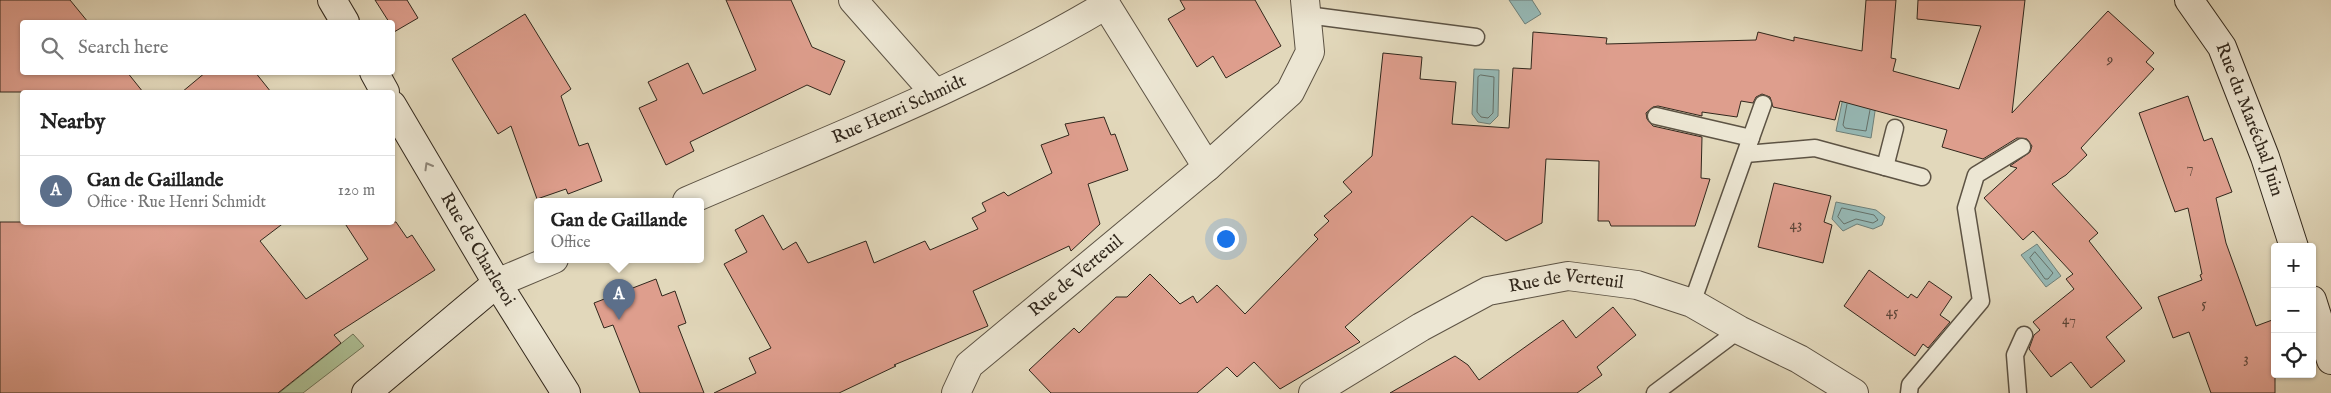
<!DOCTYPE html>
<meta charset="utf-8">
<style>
body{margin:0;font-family:"IM FELL English",serif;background:#f2f2f2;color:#222}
.controls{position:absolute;right:15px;bottom:15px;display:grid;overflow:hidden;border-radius:5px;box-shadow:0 1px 4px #0004}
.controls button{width:45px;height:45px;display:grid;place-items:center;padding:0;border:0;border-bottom:1px solid #e0e0e0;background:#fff;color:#222;font:25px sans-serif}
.you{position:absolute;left:1225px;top:238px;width:18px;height:18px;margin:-12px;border:4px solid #fff;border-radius:50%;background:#1a73e8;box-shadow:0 0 0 8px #1a73e833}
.badge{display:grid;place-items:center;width:32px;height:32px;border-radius:50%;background:#8f2418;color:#fff;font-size:16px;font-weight:700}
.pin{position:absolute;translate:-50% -41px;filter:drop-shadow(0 1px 2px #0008)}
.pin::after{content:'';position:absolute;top:26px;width:18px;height:15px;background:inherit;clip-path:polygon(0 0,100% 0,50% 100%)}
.popup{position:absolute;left:534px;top:198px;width:170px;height:65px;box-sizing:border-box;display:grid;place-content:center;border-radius:5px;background:#fff;filter:drop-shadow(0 1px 4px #0005);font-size:16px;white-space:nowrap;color:#767676}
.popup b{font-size:19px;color:#222}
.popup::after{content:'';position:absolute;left:50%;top:100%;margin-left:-10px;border:10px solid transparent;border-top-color:#fff}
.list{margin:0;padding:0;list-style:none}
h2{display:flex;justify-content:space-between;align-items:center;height:65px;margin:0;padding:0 20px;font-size:21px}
h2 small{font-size:16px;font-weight:400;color:#767676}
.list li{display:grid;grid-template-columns:32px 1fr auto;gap:15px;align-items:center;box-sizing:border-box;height:70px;padding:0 20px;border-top:1px solid #e0e0e0}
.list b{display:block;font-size:19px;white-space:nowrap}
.list p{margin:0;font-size:16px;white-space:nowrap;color:#767676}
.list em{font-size:16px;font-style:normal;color:#767676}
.icon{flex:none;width:28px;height:28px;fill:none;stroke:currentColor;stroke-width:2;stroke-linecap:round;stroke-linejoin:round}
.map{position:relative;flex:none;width:2331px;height:393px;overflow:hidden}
.search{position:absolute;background:#fff;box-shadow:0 1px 4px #0004;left:20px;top:20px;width:375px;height:55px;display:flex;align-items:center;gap:12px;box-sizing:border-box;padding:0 18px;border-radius:5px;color:#767676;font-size:19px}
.panel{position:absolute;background:#fff;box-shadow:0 1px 4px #0004;left:20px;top:90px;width:375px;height:135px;border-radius:5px}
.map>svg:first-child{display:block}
</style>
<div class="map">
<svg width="2331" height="393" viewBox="0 0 2331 393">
<rect width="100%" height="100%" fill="#e2d8bb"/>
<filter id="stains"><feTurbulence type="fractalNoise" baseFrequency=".004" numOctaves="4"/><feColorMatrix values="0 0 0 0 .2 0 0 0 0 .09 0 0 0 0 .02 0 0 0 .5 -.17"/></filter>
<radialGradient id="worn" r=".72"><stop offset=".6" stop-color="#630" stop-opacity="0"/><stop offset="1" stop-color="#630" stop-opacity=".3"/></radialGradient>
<polygon fill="#adc095" stroke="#6f7458" points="353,334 364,346 303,393 279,393"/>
<g fill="#96b9b6" stroke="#6e7f78">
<polygon points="1509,0 1532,0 1541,14 1525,24"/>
<polygon points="1474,69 1499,70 1498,116 1490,124 1478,122 1472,114"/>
<polygon points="1844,93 1877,98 1871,138 1836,131"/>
<polygon points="1836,202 1876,210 1885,217 1882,225 1873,229 1857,224 1843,231 1832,219"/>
<polygon points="2037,244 2061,276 2046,287 2021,255"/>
</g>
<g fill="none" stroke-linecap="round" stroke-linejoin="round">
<g stroke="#647069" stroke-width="1">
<polygon points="1481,75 1494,77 1493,113 1488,118 1481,117 1477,112 1478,77"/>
<polyline points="1847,104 1843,125 1845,128 1866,131 1870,110"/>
<polygon points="1842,208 1874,215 1878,220 1873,223 1856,219 1844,224 1838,217"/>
<polygon points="2035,252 2053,273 2048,279 2045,279 2030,258"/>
</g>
</g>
<g fill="#de9e8d" stroke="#31271c">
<polygon points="0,0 70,0 88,22 22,22 22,72 127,72 143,92 0,92"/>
<polygon points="375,0 407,0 418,18 394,32 392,22 389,22"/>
<polygon points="726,0 791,0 812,47 845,61 830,95 807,85 690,142 694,151 666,165 639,108 657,100 648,82 688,63 703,94 756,70"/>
<polygon points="1180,0 1255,0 1281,46 1226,78 1213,56 1197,67 1168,19 1185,9"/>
<polygon points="1866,0 1896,0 1891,58 1896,59 1893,71 1959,89 1981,26 1917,19 1918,0 2025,0 2012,113 2108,11 2154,53 2146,62 2154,69 2081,148 2087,155 2066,175 2052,184 2098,233 2089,241 2142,308 2106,337 2125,361 2091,388 2071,362 2051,377 2029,349 2034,335 2040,330 2033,322 2074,289 2066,279 2073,274 2033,231 2023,240 1984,198 2017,168 2010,166 2030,152 2032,146 2027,139 2017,138 1983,159 1942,147 1947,130 1840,101 1835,120 1773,107 1770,97 1762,94 1756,97 1753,103 1741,101 1737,117 1702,112 1702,116 1658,106 1653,107 1646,113 1647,119 1653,126 1702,137 1701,178 1710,179 1695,226 1611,226 1609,221 1598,221 1599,161 1546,159 1542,223 1506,241 1472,216 1345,327 1360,342 1280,389 1254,362 1237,377 1227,367 1197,393 1051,393 1029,370 1074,328 1079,333 1116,297 1127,297 1150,274 1180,304 1193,296 1197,303 1217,285 1245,314 1318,239 1314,235 1329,221 1324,216 1352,192 1343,182 1372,156 1383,53 1422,57 1420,79 1456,82 1452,124 1509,128 1513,68 1531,69 1533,32 1607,38 1606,44 1756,40 1758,32 1794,41 1794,37 1862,51"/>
<polygon points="525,14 571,89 561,96 579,146 588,143 602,181 568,194 566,189 537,199 511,126 498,134 452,59"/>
<polygon points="206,72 255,72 271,92 182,92"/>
<polygon points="2188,96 2204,141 2212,138 2232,192 2216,198 2226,243 2256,326 2275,319 2275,393 2211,393 2189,332 2173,338 2158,297 2202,280 2200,275 2202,274 2188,208 2175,212 2139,113"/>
<polygon points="1104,117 1111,135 1115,134 1128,170 1088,184 1100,224 1071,251 1069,246 973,291 988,326 894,365 896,366 839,393 714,393 756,373 749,358 771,348 724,264 747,252 735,230 763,215 783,250 796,242 808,263 866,241 874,263 925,241 930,250 978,229 972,218 986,211 982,203 1004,192 1008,196 1052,173 1041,145 1069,135 1065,124"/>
<polygon points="1774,183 1831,196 1824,222 1832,225 1823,263 1758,247"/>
<polygon points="0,222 285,222 260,241 306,299 368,259 344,222 396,222 407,238 412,235 435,270 334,335 341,343 278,393 0,393"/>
<polygon points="1869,270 1908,298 1911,294 1917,298 1929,281 1952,297 1940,315 1950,322 1928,348 1923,344 1915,356 1844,306"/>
<polygon points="656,279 662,296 675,291 686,323 678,326 704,393 640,393 613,325 604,328 594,303"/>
<polygon points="1613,307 1636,335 1597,367 1602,375 1577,393 1390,393 1455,356 1468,365 1479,380 1563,320 1576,338"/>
</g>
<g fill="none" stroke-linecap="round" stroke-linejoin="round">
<defs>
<g id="lane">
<polyline points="1307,15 1476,37"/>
<polyline points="1656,116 1751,138"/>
<polyline points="1746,154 1815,148 1922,177"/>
<polyline points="1885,167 1895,128"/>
<polyline points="1692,303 1763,104"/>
<polyline points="1655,393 1739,330"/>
<polyline points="1909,393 1910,385 1981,301 1966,208 1976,175 2022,147"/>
<polyline points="2018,393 2015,355 2024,335"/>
</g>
<g id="street">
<polyline points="853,0 935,93"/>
<polyline points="1207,167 1290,92 1310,52 1305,0"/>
<path id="s1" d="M687,201C828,140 974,84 1106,5"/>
<polyline points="497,283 554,259"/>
<path id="s2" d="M956,393L969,365L1207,167L1103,0"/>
<path id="s3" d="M1313,393L1421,327L1488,291L1568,276L1637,285L1692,303L1739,330L1799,359L1854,393"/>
</g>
<g id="secondary">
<polyline points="332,0 345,22"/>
<path id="s4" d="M2189,0L2222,47L2265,157L2294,247"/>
<polyline points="374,72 385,92"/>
<path id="s5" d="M392,105L497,283L566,393"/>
<polyline points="2312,300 2331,360"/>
<polyline points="366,393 497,283"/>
</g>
</defs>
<use href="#lane" stroke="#5d5344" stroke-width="19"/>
<use href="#street" stroke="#5d5344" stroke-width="30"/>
<use href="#secondary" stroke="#31271c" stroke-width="30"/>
<use href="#lane" stroke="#ece6d3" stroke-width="16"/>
<use href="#street" stroke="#ece6d3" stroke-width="28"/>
<use href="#secondary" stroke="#ece6d3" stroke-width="28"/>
</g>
<defs><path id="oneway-chevron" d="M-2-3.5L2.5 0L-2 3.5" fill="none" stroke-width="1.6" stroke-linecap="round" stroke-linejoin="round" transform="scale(1.25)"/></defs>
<use stroke="#8e8678" href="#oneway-chevron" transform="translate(428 166) rotate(-120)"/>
<g text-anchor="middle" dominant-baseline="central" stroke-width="4" stroke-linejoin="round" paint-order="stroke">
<g font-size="15" fill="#5c4538">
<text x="2110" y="59">9</text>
<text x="2190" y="167">7</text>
<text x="1796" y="224">43</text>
<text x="2204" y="303">5</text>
<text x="1892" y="311">45</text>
<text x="2069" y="319">47</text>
<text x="2246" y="358">3</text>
</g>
<g font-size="18" fill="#31271c" stroke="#ece6d3">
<text stroke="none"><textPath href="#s1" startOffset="231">Rue Henri Schmidt</textPath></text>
<text stroke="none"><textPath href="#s4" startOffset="135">Rue du Maréchal Juin</textPath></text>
<text stroke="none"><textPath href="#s5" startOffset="168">Rue de Charleroi</textPath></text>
<text stroke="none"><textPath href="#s2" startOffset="170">Rue de Verteuil</textPath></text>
<text stroke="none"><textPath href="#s3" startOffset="282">Rue de Verteuil</textPath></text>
</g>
</g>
<rect width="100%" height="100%" filter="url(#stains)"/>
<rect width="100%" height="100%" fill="url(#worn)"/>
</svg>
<div class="controls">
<button>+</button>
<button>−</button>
<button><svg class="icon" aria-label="locate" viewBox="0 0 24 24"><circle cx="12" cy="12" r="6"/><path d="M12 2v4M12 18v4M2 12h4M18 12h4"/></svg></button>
</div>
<div class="you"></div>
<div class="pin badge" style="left:619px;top:320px;background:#5c6f8a">A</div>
<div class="popup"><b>Gan de Gaillande</b>Office</div>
<div class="search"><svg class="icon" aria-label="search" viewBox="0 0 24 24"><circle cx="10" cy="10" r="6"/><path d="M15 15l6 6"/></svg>Search here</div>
<section class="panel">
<h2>Nearby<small></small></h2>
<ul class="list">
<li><span class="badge" style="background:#5c6f8a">A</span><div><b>Gan de Gaillande</b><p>Office · Rue Henri Schmidt</p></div><em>120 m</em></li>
</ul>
</section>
</div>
